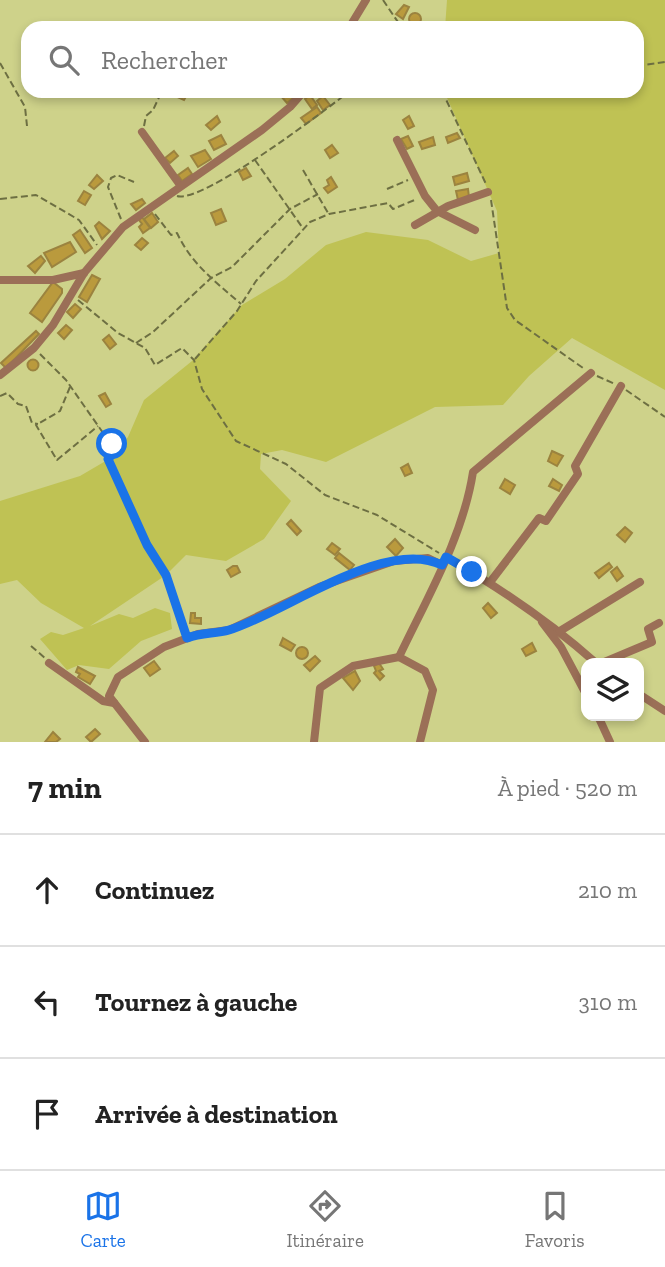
<!DOCTYPE html>
<html lang="fr">
<meta charset="utf-8">
<style>
body{margin:0;font-family:"Zilla Slab",serif;background:#f2f2f2;color:#222}
.controls{position:absolute;right:21px;bottom:21px;display:grid;overflow:hidden;border-radius:14px;box-shadow:0 4px 10px #0003}
.controls button{width:63px;height:63px;display:grid;place-items:center;padding:0;border:0;border-bottom:2px solid #e0e0e0;background:#fff;color:#222;font:35px sans-serif}
.stop{position:absolute;width:21px;height:21px;margin:-16px;border:5px solid #1a73e8;border-radius:50%;background:#fff}
.stop.end{background:#1a73e8;border-color:#fff;box-shadow:0 2px 7px #0008}
.list{margin:0;padding:0;list-style:none}
h2{display:flex;justify-content:space-between;align-items:center;height:91px;margin:0;padding:0 28px;font-size:30px}
h2 small{font-size:23px;font-weight:400;color:#767676}
.list li{display:grid;grid-template-columns:46px 1fr auto;gap:21px;align-items:center;box-sizing:border-box;height:112px;padding:0 28px;border-top:2px solid #e0e0e0}
.list b{display:block;font-size:26px;white-space:nowrap}
.list em{font-size:23px;font-style:normal;color:#767676}
.icon{flex:none;width:38px;height:38px;fill:none;stroke:currentColor;stroke-width:2;stroke-linecap:round;stroke-linejoin:round}
.map{position:relative;flex:none;width:665px;height:742px;overflow:hidden}
.search{position:absolute;background:#fff;box-shadow:0 4px 10px #0003;left:21px;right:21px;top:21px;height:77px;display:flex;align-items:center;gap:18px;box-sizing:border-box;padding:0 24px;border-radius:21px;color:#767676;font-size:26px}
.sheet{height:427px;background:#fff}
nav{display:flex;justify-content:space-around;align-items:center;box-sizing:border-box;height:98px;border-top:2px solid #e0e0e0;background:#fff;font-size:19px;color:#767676}
nav a{display:grid;justify-items:center;gap:4px}
nav .on{color:#1a73e8}
.map>svg:first-child{display:block}
</style>
<div class="map">
<svg width="665" height="742" viewBox="0 0 665 742">
<rect width="100%" height="100%" fill="#ced28a"/>
<polygon fill="#bfc254" points="447,0 665,0 665,390 572,338 529,376 503,405 435,407 326,462 282,450 261,454 260,469 291,501 264,539 226,561 186,555 166,575 90,626 119,614 133,618 155,608 170,613 172,629 141,641 109,669 79,665 67,670 40,639 51,632 63,635 84,628 41,603 17,580 0,584 0,501 80,476 109,459 128,437 144,400 192,361 242,305 285,279 326,245 366,232 428,240 471,261 499,253 497,211 444,91 637,91 637,28 445,28"/>
<g fill="#ba9a3d" stroke="#9b833f" stroke-width="2">
<polygon points="404,5 409,7 403,19 396,14"/>
<circle cx="415" cy="19" r="6"/>
<polygon points="177,91 188,93 184,100 175,96"/>
<polygon points="287,91 298,94 287,103 281,96"/>
<polygon points="310,95 317,105 312,109 305,99"/>
<polygon points="323,96 330,105 323,110 317,101"/>
<polygon points="317,107 321,113 306,124 301,118"/>
<polygon points="217,116 220,122 211,130 206,125"/>
<polygon points="409,116 414,126 408,129 403,120"/>
<polygon points="457,133 460,138 448,143 446,137"/>
<polygon points="221,135 226,144 214,150 209,141"/>
<polygon points="408,136 413,146 407,149 401,139"/>
<polygon points="433,137 435,145 422,149 419,142"/>
<polygon points="332,145 338,153 330,158 325,150"/>
<polygon points="205,150 211,159 198,167 191,156"/>
<polygon points="174,151 178,156 170,163 165,158"/>
<polygon points="188,168 192,174 182,181 178,175"/>
<polygon points="246,168 251,176 243,180 239,172"/>
<polygon points="467,173 469,181 455,185 453,177"/>
<polygon points="97,175 103,181 94,189 89,185"/>
<polygon points="331,177 337,187 328,193 324,188 329,185 327,180"/>
<polygon points="468,189 469,197 458,200 456,191"/>
<polygon points="84,191 91,195 85,205 78,201"/>
<polygon points="142,199 145,203 136,210 131,204"/>
<polygon points="221,209 226,221 216,225 211,213"/>
<polygon points="152,213 158,222 151,228 144,219"/>
<polygon points="142,217 150,228 143,233 139,227 142,224 139,220"/>
<polygon points="99,222 110,231 102,239 95,226"/>
<polygon points="80,230 92,248 85,253 73,235"/>
<polygon points="142,238 148,243 141,250 135,245"/>
<polygon points="70,242 76,252 52,267 44,253"/>
<polygon points="41,256 45,261 35,273 28,266"/>
<polygon points="92,275 100,279 87,302 79,297"/>
<polygon points="53,282 62,289 62,293 42,322 30,313"/>
<polygon points="75,304 81,309 73,318 67,312"/>
<polygon points="66,325 72,330 64,339 58,333"/>
<polygon points="36,331 39,334 6,368 1,363"/>
<polygon points="109,335 116,344 110,349 103,340"/>
<circle cx="33" cy="365" r="5.5"/>
<polygon points="105,393 111,404 106,407 99,396"/>
<polygon points="552,451 563,456 557,466 548,461"/>
<polygon points="408,464 412,473 405,476 401,468"/>
<polygon points="505,479 515,485 510,494 500,488"/>
<polygon points="553,479 562,485 559,491 549,486"/>
<polygon points="291,520 301,531 297,535 287,524"/>
<polygon points="625,527 632,533 625,542 617,535"/>
<polygon points="395,539 403,548 396,556 387,547"/>
<polygon points="332,543 340,549 335,555 327,549"/>
<polygon points="339,553 354,565 350,570 335,558"/>
<polygon points="609,563 612,567 599,578 595,573"/>
<polygon points="233,566 237,566 240,572 231,577 227,570"/>
<polygon points="617,567 623,576 617,581 611,572"/>
<polygon points="488,603 497,613 491,618 483,608"/>
<polygon points="191,613 195,613 195,618 201,618 201,624 190,623"/>
<polygon points="283,638 295,645 291,651 280,645"/>
<polygon points="532,643 536,651 526,656 522,649"/>
<circle cx="302" cy="653" r="6"/>
<polygon points="315,656 320,661 310,671 304,665"/>
<polygon points="154,661 160,669 150,676 144,668"/>
<polygon points="379,663 383,669 379,671 384,676 380,680 374,673 376,671 374,666"/>
<polygon points="78,667 95,676 90,684 78,677 80,674 76,672"/>
<polygon points="355,671 360,681 353,690 343,678"/>
<polygon points="95,729 100,734 91,742 86,737"/>
<polygon points="53,732 60,739 56,742 45,742"/>
</g>
<g fill="none" stroke-linecap="round" stroke-linejoin="round">
<g stroke="#6d6f42" stroke-width="2" stroke-dasharray="7 3.5" stroke-linecap="butt">
<polyline points="383,0 402,28"/>
<polyline points="0,63 25,107 27,126"/>
<polyline points="637,66 665,62"/>
<polyline points="442,91 486,184"/>
<polyline points="144,126 146,116 153,110 162,91"/>
<polyline points="255,160 302,227"/>
<polyline points="303,170 328,213"/>
<polyline points="387,189 408,180"/>
<path d="M177,196C202,204 324,111 350,91"/>
<polyline points="0,199 36,195 79,220 97,245"/>
<polyline points="491,200 507,308 515,320 583,368"/>
<path d="M155,214L171,235L177,233C192,265 215,281 241,304"/>
<polyline points="121,219 108,187 111,178 117,175 134,182"/>
<polyline points="78,300 118,333 145,348 155,365 182,348 194,360 202,389 236,441 286,464 325,495 377,515 439,553"/>
<polyline points="136,343 153,332 211,278 232,267 290,209 318,194"/>
<polyline points="40,354 66,380 115,450 108,459 147,546 166,575 184,631"/>
<polyline points="195,359 237,311 256,281 310,222 329,214 388,203 393,209 417,199"/>
<polyline points="597,376 615,384"/>
<polyline points="70,387 60,411 36,425 57,460 98,426"/>
<polyline points="626,390 665,417"/>
<polyline points="0,396 7,393 18,404 26,406 32,423 38,424"/>
<polyline points="31,646 45,658"/>
</g>
<g stroke="#9b6f57" stroke-width="8">
<polyline points="349,28 366,0"/>
<polyline points="142,132 180,185"/>
<polyline points="397,140 425,196 437,211 475,230"/>
<polyline points="415,225 448,206 488,192"/>
<polyline points="0,280 53,280 84,273"/>
<polyline points="0,375 34,348 53,325 84,273 123,227 262,130 290,107 304,91"/>
<path d="M446,557C500,588 550,622 596,663"/>
<polyline points="491,581 539,518 546,521 578,474 575,466 621,386"/>
<polyline points="542,622 561,647 586,694"/>
<polyline points="560,631 640,582"/>
<polyline points="49,663 103,701 114,703"/>
<polyline points="602,663 652,642 648,629 659,623"/>
<polyline points="639,694 665,711"/>
<polyline points="598,716 610,742"/>
<polyline points="145,742 109,696 118,677 164,647 198,634 229,630 319,587 394,561 428,558 442,565"/>
<polyline points="314,742 320,688 353,666 399,657"/>
<path d="M420,742L433,690L425,671L399,657C427,598 463,537 473,472L591,373"/>
</g>
</g>
<g fill="none" stroke-linecap="round" stroke-linejoin="round">
<path stroke="#1a73e8" stroke-width="9" d="M112,444L116,450L108,459L147,545L166,575L187,638C201,632 215,634 229,630C285,613 385,537 442,565L446,557L472,572"/>
</g>
</svg>
<div class="controls">
<button><svg class="icon" aria-label="layers" viewBox="0 0 24 24"><path d="M12 4l9 5-9 5-9-5zM3 14l9 5 9-5"/></svg></button>
</div>
<div class="stop" style="left:112px;top:444px"></div>
<div class="stop end" style="left:472px;top:572px"></div>
<div class="search"><svg class="icon" aria-label="search" viewBox="0 0 24 24"><circle cx="10" cy="10" r="6"/><path d="M15 15l6 6"/></svg>Rechercher</div>
</div>
<section class="sheet">
<h2>7 min<small>À pied · 520 m</small></h2>
<ul class="list">
<li><svg class="icon" aria-label="ahead" viewBox="0 0 24 24"><path d="M12 20V5M6 11l6-6 6 6"/></svg><div><b>Continuez</b></div><em>210 m</em></li>
<li><svg class="icon" aria-label="left" viewBox="0 0 24 24"><path d="M17 20v-9H6M10 6l-5 5 5 5"/></svg><div><b>Tournez à gauche</b></div><em>310 m</em></li>
<li><svg class="icon" aria-label="arrive" viewBox="0 0 24 24"><path d="M6 21V4h12l-3 4 3 4H6"/></svg><div><b>Arrivée à destination</b></div></li>
</ul>
</section>
<nav>
<a class="on"><svg class="icon" aria-label="map" viewBox="0 0 24 24"><path d="M3 6l6-2 6 2 6-2v14l-6 2-6-2-6 2zM9 4v14M15 6v14"/></svg>Carte</a>
<a><svg class="icon" aria-label="directions" viewBox="0 0 24 24"><path d="M12 3l9 9-9 9-9-9zM9 14v-3h6M13 9l2 2-2 2"/></svg>Itinéraire</a>
<a><svg class="icon" aria-label="saved" viewBox="0 0 24 24"><path d="M7 4h10v16l-5-4-5 4z"/></svg>Favoris</a>
</nav>
